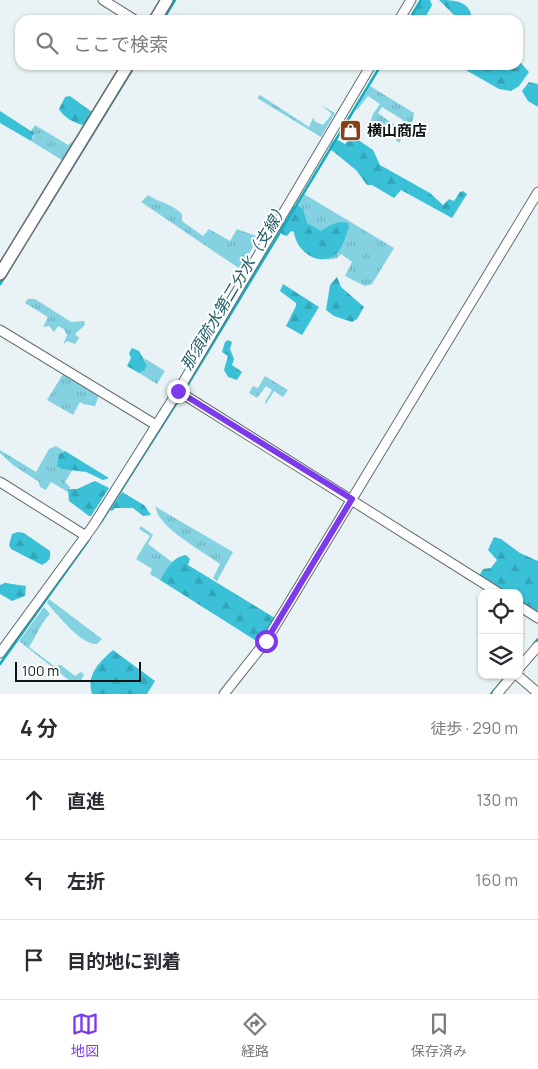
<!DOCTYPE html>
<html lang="ja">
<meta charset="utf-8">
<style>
body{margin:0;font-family:Manrope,"Noto Sans JP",sans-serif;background:#f2f2f3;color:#2b2b33}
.controls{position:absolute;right:15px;bottom:15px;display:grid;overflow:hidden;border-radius:10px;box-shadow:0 1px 4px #0004}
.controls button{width:45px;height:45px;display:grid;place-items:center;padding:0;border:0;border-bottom:1px solid #e1e1e2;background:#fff;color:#2b2b33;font:25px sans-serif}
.scale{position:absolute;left:15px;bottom:12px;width:126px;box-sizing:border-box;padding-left:5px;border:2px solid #111415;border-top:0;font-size:14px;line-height:18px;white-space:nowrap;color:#111415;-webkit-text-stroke:4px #fcffff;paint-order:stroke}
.stop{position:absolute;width:15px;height:15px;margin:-11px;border:4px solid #7c3aed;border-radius:50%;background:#fff}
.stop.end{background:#7c3aed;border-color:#fff;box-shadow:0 1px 5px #0008}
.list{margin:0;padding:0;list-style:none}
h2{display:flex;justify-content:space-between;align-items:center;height:65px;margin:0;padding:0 20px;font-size:21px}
h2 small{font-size:16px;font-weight:400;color:#7c7c81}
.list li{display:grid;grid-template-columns:32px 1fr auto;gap:15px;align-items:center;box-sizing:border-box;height:80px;padding:0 20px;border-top:1px solid #e1e1e2}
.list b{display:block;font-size:19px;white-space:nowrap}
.list em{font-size:16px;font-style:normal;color:#7c7c81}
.icon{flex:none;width:28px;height:28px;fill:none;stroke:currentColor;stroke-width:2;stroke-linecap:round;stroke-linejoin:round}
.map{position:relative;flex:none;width:538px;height:694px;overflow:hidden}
.search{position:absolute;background:#fff;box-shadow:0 1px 4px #0004;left:15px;right:15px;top:15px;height:55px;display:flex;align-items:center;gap:12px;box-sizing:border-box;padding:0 18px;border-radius:15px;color:#7c7c81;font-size:19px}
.sheet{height:305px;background:#fff}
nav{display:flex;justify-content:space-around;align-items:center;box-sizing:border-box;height:70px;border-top:1px solid #e1e1e2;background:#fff;font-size:14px;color:#7c7c81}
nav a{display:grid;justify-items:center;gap:2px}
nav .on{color:#7c3aed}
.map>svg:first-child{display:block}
</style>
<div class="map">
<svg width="538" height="694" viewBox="0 0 538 694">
<defs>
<pattern id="grass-tufts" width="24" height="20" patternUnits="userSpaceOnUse" patternTransform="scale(1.25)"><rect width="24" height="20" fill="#83d1e1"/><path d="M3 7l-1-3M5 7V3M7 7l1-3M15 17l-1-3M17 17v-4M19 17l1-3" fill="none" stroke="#70b3c0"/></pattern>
<pattern id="forest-firs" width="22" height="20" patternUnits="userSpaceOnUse" patternTransform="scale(1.25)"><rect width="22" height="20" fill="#3ac0d7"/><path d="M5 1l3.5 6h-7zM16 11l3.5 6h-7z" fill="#32a4b8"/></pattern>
</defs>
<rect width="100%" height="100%" fill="#e9f3f5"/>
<g fill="url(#grass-tufts)">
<polygon points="370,86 414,113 413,120 399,143 395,139 403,120 382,107 378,113 396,126 395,130 387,134 370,123 373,114 380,104 368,96 357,110 356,109"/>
<polygon points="260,95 309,127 313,118 316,122 323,125 332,114 321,105 335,113 321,137 257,98"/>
<polygon points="35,125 68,145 80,135 65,162 31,141 34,136 31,131"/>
<polygon points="304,194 394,248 372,284 365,286 345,276 352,262 341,254 337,258 327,260 336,243 292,215"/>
<path d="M148,195C161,204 168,201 182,214V221L203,236L209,229L230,241L237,229L259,237L240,269L141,202Z"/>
<polygon points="28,299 35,299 71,322 84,321 85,325 75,334 79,338 75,344 67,341 63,345 67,335 64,329 58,326 54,332 49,326 43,327 48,317 25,303"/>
<polygon points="144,358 165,371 157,384 139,373 145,370 147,365"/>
<polygon points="63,374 99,395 95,406 83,404 80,402 73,415 47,400"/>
<polygon points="265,376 288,390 283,397 274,391 266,404 265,402 272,390 266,386 257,398 249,393 253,386 258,388"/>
<polygon points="56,446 64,451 59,454 62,469 73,469 65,482 70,487 68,492 51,482 46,490 40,487 39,482 13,465 0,453 0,450 36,472 49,449"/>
<path d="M156,507L233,552L217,581L213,578L220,564C205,553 156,526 156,507Z"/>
<polygon points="141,526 153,535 148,544 172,562 160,580 150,574 152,569 136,559 150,536 139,529"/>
<path d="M49,599L102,639L97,644C81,645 58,615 47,603Z"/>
<path d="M44,607L50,614C40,624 37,635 29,647L54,666L61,665L75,676L81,672L84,675L81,680L70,681L19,641Z"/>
</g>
<g fill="url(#forest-firs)">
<polygon points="422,0 430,0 432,5 425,18 426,20 410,20"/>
<path d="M439,0C451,0 467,0 471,14L469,19H458Z"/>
<polygon points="518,60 529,72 519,86 511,91 499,89 457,65 518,65"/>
<polygon points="529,82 538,84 538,107 528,101 522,91"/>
<path d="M70,96L92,112L93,117L87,125C78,126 63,117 59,109L65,97Z"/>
<polygon points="0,111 34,133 31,141 0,123"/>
<polygon points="351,137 357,139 373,150 380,165 430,193 443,205 449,199 454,201 460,192 463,191 467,194 452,218 401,190 394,198 372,185 367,185 356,170 329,148 333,141 338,140 345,144"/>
<path d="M297,205L303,209L307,223L321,231C329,226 337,220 348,223L349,227C346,234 343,247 337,253C321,269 296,252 294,232L291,231L287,236L283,235L279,231L293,207Z"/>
<polygon points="337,277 341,287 364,307 357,319 352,322 334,316 326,310 330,285"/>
<polygon points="283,284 319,307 302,335 286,326 296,306 296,303 280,291"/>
<polygon points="228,340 232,342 230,349 234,359 232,365 242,372 237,380 228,377 224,370 228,356 222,352 225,342"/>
<polygon points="132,348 139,351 147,365 145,370 139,373 127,366 131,358 129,353"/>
<polygon points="65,451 109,478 103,480 86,472 62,469 57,466 59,454"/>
<polygon points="95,481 109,488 91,516 89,516 69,501 68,489 77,489"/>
<polygon points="122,492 144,505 151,515 143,516 133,508 115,508 112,511 110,510"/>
<path d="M18,532L24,533L50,551C51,559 49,561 42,565L11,549L9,545L12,534Z"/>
<polygon points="494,537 501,539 520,553 538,561 538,616 519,604 519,593 501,593 479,576 483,569 491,568 497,560 488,550"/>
<path d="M186,555L190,559L188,565L275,618L261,639L258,642L160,580C167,569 172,557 186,555Z"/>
<polygon points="5,583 26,586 25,596 12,601 0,594 0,585"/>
<path d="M113,650L155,681L147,694H92C86,675 99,662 113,650Z"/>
</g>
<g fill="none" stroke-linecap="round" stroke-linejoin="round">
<g stroke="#14acc2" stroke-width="2.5">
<polyline points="163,20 175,0"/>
<polyline points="409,20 421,0"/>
<polyline points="44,213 135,65"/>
<polyline points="0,284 6,275"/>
<polyline points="184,391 381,65"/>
<polyline points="101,522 181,396"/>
<polyline points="533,645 538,639"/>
<polyline points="0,664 88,541"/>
<polyline points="491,694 507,675"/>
</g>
<defs>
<g id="minor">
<polyline points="103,0 135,20"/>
<polyline points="399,20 411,0"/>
<polyline points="0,330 156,425"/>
<polyline points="178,391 499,593"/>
<polyline points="0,482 86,536"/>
<polyline points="519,606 538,618"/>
<polyline points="0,653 93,526 178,391 371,65"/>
<polyline points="519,668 538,646"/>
<polyline points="517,675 538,693"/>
<polyline points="224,694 266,641 538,192"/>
<polyline points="497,694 513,675"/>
</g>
<g id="tertiary">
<polyline points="155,20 167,0"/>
<polyline points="0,274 128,65"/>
</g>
</defs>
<use href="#minor" stroke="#646d6e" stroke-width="11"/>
<use href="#tertiary" stroke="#646d6e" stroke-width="14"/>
<use href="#minor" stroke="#fff" stroke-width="9"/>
<use href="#tertiary" stroke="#fff" stroke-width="11"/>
</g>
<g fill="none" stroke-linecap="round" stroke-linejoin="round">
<polyline stroke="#7c3aed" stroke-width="6" points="178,391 352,499 266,641"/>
</g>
<defs>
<symbol id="shop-square" viewBox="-11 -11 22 22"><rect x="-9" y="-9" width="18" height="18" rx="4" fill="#864119" stroke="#fcffff"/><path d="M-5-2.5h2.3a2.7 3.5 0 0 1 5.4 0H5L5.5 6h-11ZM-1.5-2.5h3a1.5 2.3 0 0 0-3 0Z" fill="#fff"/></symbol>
</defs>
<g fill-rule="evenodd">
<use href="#shop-square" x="338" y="118" width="25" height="25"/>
</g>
<g text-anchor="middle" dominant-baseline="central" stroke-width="4" stroke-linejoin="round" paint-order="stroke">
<g font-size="15" font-weight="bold" fill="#111415" stroke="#fcffff" text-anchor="start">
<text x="367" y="130">横山商店</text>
</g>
<g font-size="16" font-style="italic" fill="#275d66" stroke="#fcffff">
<text transform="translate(234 286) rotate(-59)">那須疏水第二分水（支線）</text>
</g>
</g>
</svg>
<div class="controls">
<button><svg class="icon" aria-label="locate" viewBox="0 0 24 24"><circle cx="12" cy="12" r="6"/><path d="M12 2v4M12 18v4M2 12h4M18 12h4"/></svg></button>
<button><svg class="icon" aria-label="layers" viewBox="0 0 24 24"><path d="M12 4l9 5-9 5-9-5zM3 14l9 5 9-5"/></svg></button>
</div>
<div class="scale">100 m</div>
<div class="stop" style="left:266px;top:641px"></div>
<div class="stop end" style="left:178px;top:391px"></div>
<div class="search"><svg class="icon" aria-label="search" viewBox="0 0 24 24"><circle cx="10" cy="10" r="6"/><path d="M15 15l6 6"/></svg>ここで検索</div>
</div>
<section class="sheet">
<h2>4 分<small>徒歩 · 290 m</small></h2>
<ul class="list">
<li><svg class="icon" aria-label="ahead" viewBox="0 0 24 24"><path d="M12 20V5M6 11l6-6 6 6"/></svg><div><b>直進</b></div><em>130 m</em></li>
<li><svg class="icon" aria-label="left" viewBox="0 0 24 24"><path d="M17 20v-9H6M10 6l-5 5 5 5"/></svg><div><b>左折</b></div><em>160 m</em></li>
<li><svg class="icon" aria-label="arrive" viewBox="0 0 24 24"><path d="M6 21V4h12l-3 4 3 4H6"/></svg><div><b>目的地に到着</b></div></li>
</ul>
</section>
<nav>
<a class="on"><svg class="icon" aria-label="map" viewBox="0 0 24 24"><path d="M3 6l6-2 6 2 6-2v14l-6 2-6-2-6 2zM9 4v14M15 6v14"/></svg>地図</a>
<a><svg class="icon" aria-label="directions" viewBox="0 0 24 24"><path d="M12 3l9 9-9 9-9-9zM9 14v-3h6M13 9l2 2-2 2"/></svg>経路</a>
<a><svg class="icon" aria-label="saved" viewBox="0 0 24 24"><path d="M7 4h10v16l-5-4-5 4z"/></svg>保存済み</a>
</nav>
